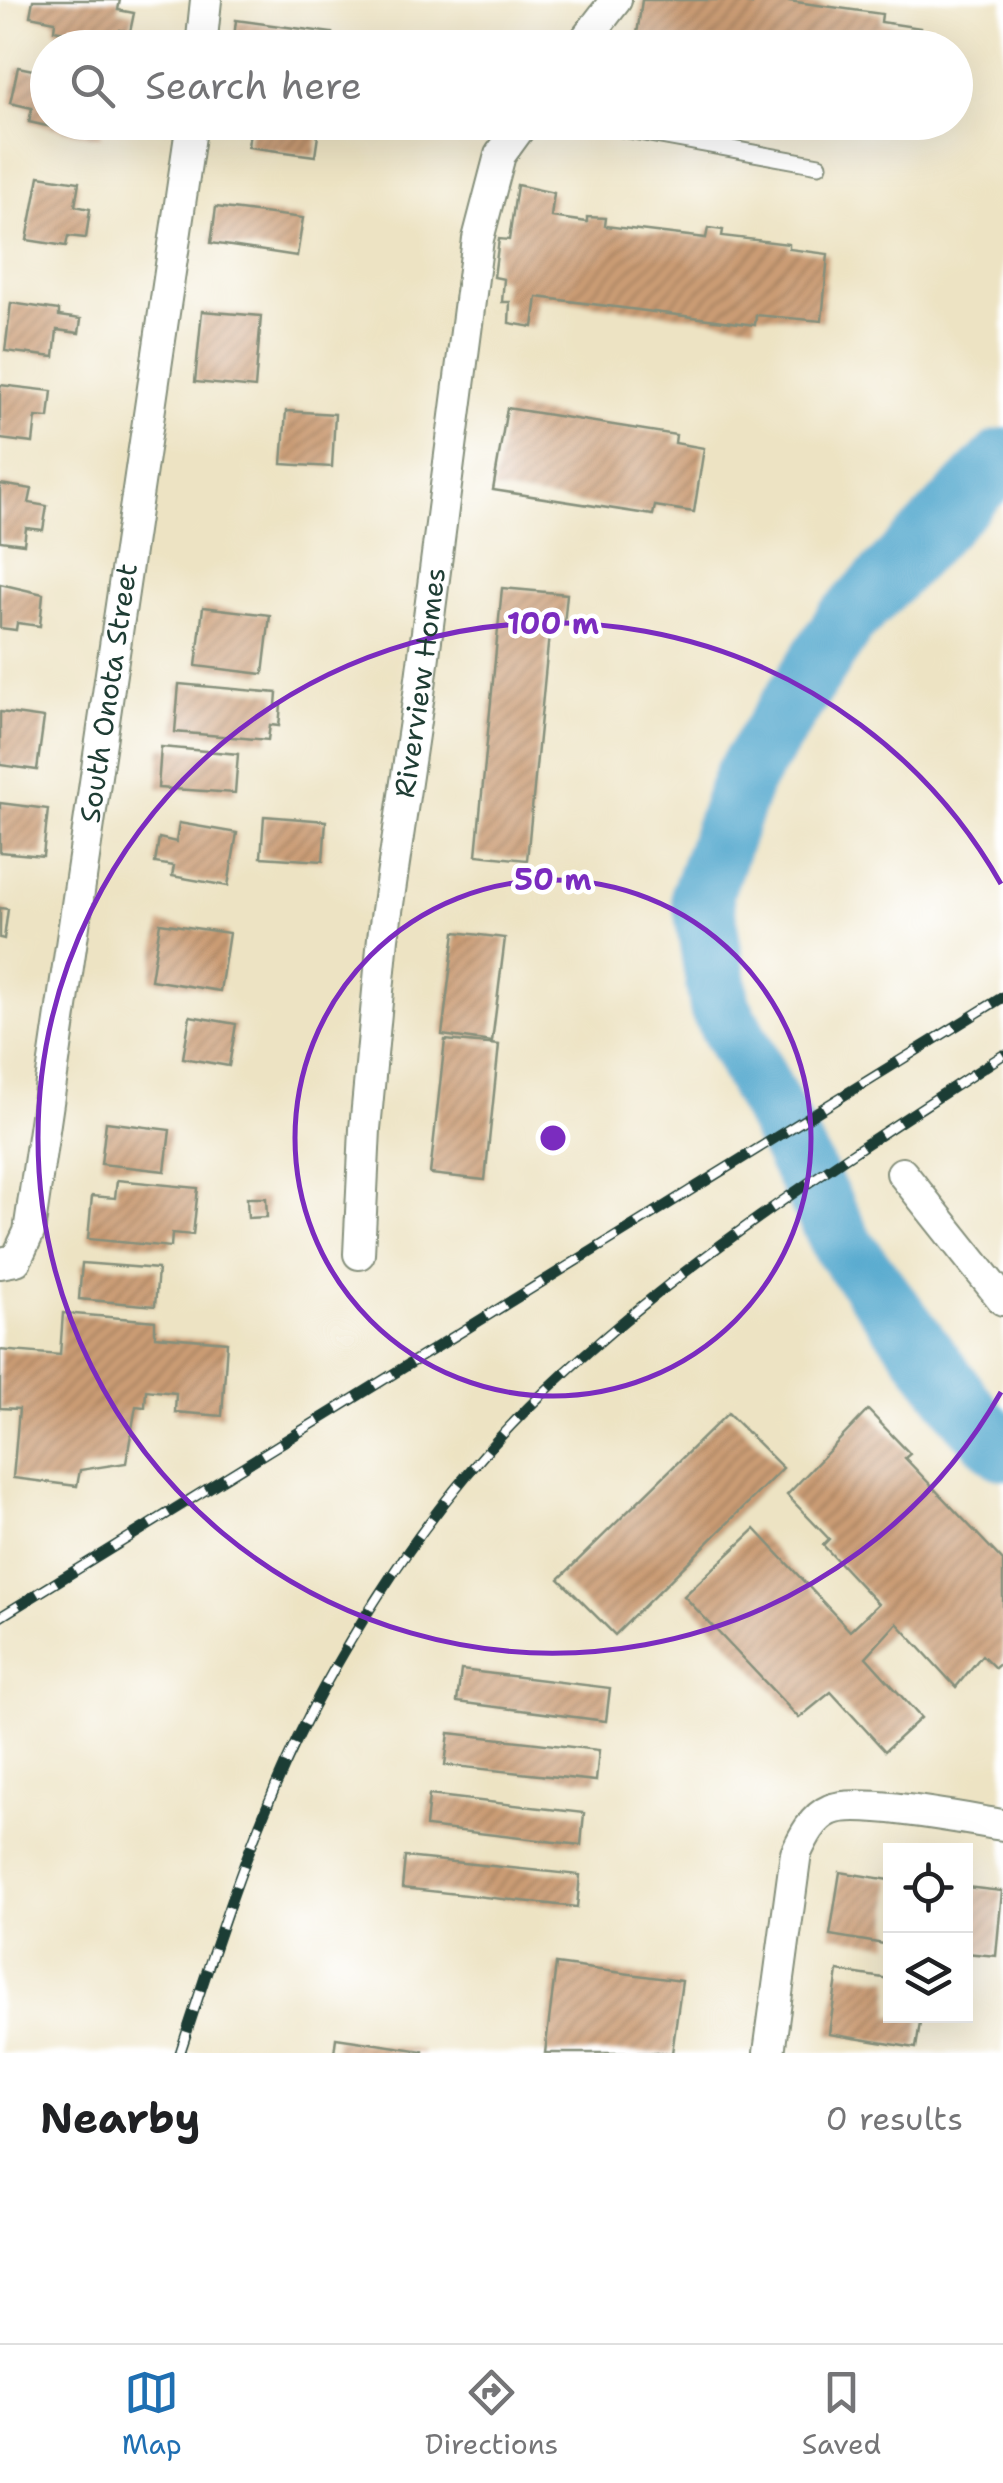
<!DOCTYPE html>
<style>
body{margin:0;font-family:"Shantell Sans",sans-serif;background:#f2f2f2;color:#202124}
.controls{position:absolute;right:30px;bottom:30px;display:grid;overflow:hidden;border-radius:0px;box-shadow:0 10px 40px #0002}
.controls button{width:90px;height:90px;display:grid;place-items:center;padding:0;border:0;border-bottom:2px solid #e0e0e0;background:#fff;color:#202124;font:50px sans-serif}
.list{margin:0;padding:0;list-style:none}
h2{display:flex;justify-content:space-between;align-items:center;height:130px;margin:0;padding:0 40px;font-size:42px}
h2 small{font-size:32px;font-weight:400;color:#757577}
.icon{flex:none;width:55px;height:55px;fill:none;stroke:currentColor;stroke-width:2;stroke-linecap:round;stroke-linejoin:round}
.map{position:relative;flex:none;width:1003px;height:2053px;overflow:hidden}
.search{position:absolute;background:#fff;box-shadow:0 10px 40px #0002;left:30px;right:30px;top:30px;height:110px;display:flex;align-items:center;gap:25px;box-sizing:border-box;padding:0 35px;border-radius:55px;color:#757577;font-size:38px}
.sheet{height:290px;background:#fff}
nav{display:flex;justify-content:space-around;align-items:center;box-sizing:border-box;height:140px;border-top:2px solid #e0e0e0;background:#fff;font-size:28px;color:#757577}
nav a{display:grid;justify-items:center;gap:5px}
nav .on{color:#1f6fb2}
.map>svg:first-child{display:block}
</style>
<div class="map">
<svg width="1003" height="2053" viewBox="0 0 1003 2053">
<defs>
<pattern id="building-hatch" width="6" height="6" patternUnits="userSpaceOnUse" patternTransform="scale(2.5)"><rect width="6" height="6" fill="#cb9c74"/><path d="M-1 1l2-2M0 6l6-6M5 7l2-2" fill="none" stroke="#a48060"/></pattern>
</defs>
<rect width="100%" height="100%" fill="#fff"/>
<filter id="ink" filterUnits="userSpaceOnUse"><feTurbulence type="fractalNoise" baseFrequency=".01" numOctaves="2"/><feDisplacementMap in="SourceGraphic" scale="20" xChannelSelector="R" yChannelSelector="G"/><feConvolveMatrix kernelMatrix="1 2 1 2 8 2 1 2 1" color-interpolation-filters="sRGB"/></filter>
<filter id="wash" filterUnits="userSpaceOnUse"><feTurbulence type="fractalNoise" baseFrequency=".0048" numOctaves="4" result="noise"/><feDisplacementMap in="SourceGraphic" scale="40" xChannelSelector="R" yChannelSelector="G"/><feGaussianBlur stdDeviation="2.25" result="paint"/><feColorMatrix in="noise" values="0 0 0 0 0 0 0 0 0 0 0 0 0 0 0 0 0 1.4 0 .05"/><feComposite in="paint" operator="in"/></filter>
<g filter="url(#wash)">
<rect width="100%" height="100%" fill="#ede3c3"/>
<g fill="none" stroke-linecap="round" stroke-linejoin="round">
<polyline stroke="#50a6cc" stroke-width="62" points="1003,459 845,622 744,777 702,894 720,1007 844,1247 976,1422 1003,1449"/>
</g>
<g id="blocks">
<g fill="url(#building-hatch)">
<polygon points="33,0 120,0 118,10 134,13 130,32 120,30 118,42 54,30 55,21 30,16"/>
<polygon points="642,0 726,0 752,4 752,0 782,0 882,14 881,22 921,28 918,48 635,48"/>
<polygon points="236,20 332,33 330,48 233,48"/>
<polygon points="18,67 48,73 48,122 103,122 100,138 29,122 32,108 10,103"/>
<polygon points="251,122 320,122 315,156 248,147"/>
<polygon points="39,176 79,182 75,206 90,209 86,238 68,236 66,246 27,240"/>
<polygon points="517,185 554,193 551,217 587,222 587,217 606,218 605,226 706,238 708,228 723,230 722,236 789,244 789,249 828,254 822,321 756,315 755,325 537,297 533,327 509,323 510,302 502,302 504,279 494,277 499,239 509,240"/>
<polygon points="216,207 303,218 297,256 211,243"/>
<polygon points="11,303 59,310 59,316 81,319 79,333 57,330 54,357 5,351"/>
<polygon points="202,311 261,316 255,388 195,382"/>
<polygon points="0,385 52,391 49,418 36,417 33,443 0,439"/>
<polygon points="507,408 676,435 675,443 704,448 694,512 655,506 653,515 493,490"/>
<polygon points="286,411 335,414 332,467 282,464"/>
<polygon points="0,484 32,489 29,503 47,506 43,530 26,528 24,544 0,541"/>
<polygon points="0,584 43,594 40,626 17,623 16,630 0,628"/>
<polygon points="502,588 567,594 564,625 550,624 527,860 476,855"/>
<polygon points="203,607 270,615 263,674 196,666"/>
<polygon points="179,684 277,693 276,705 281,705 279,726 270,725 268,740 175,732"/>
<polygon points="0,712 44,718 37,770 0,765"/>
<polygon points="161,747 238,754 235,793 158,788"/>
<polygon points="0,803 48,809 43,856 0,852"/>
<polygon points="264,816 326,821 323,861 261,857"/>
<polygon points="179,823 237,833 228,886 172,876 174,866 155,863 159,838 176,842"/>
<polygon points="0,908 8,909 4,939 0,938"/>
<polygon points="160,923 229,933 220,991 151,980"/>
<polygon points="455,932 505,938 492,1042 442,1035"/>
<polygon points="190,1016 236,1024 229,1066 183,1058"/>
<polygon points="445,1040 499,1045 485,1180 430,1174"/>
<polygon points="106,1122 170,1130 165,1171 101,1164"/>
<polygon points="117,1180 198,1188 193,1235 172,1233 171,1247 88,1239 92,1196 115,1198"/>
<polygon points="247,1198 266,1198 267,1217 248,1218"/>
<polygon points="82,1263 158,1269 155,1306 79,1299"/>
<polygon points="63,1313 155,1321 155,1336 227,1342 222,1416 175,1412 176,1393 146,1390 145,1407 136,1406 126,1463 80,1470 77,1486 13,1478 19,1409 0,1408 0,1350 60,1355"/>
<polygon points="868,1410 910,1454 905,1458 1003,1561 1003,1661 995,1668 982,1655 956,1687 897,1623 866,1657 921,1718 885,1751 831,1692 799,1718 684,1596 755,1529 850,1631 878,1604 823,1545 829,1539 787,1495"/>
<polygon points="728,1413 783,1468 615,1635 559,1579"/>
<polygon points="461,1670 610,1688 606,1721 457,1702"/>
<polygon points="449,1733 599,1750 596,1781 445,1765"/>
<polygon points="429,1795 584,1813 581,1845 426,1827"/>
<polygon points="405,1857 580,1875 577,1907 402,1888"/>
<polygon points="840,1872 890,1880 890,1945 830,1935"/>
<polygon points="966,1887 1002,1891 996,1956 966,1953"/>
<polygon points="556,1964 682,1981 672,2053 545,2053"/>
<polygon points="838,1971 890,1979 890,2016 921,2016 916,2048 829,2034"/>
<polygon points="336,2038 423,2051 423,2053 334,2053"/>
</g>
</g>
</g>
<g filter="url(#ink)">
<use href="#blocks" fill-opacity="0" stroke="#86907c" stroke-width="2.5"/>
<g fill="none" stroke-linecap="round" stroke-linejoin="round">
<defs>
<polyline id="lane" points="584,122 819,165"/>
<g id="street">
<polyline points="201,48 206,0"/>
<polyline points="579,48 616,0"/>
<polyline points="902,1173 1003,1300"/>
<path id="s1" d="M359,1254L365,1129L383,938L419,694L478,239L500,155L524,122"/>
<path id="s2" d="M0,1263L16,1260L29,1232L192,122"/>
<path d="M769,2053L796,1853C803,1838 813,1817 830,1810C857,1797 969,1820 1003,1825"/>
</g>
</defs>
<use href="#lane" stroke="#86907c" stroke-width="19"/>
<use href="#street" stroke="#86907c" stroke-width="34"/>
<use href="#lane" stroke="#fff" stroke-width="15"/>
<use href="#street" stroke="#fff" stroke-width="30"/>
<defs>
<g id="rail">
<polyline points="0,1617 1003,997"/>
<path d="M180,2053C221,1928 260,1803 324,1687C379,1587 448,1487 529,1407C669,1268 838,1162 1003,1055"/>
</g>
</defs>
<use href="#rail" stroke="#1f3d34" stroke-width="11"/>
<use href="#rail" stroke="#fff" stroke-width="8" stroke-dasharray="22" stroke-linecap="butt"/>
</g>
</g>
<g fill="none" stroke="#7b2cbf" stroke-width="5">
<circle cx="553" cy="1138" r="258"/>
<path d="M1001 1392A515 515 0 1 1 1001 884"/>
</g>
<g text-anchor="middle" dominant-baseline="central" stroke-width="9" stroke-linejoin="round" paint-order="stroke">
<g font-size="28" fill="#1f3d34" stroke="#fff">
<text stroke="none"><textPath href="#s1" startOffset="575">Riverview Homes</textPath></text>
<text stroke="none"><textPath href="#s2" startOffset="592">South Onota Street</textPath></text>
</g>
</g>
<circle cx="553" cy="1138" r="15" fill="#7b2cbf" stroke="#fff" stroke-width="5"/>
<g font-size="30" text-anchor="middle" font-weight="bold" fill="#7b2cbf" stroke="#fff" stroke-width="9" stroke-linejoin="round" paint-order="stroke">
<text x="553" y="634">100 m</text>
<text x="553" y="890">50 m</text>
</g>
</svg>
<div class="controls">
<button><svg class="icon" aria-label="locate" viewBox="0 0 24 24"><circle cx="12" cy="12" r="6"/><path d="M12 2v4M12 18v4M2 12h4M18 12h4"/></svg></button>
<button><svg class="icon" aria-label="layers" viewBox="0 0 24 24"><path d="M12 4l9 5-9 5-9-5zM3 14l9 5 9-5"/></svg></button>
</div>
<div class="search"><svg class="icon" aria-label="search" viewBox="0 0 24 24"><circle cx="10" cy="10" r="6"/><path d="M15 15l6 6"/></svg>Search here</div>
</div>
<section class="sheet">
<h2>Nearby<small>0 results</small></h2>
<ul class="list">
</ul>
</section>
<nav>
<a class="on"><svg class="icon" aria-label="map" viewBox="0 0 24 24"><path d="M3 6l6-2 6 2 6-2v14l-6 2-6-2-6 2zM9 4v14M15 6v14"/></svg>Map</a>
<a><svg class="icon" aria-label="directions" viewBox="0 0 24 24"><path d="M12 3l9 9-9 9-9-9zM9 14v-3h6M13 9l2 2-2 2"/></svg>Directions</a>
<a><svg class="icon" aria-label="saved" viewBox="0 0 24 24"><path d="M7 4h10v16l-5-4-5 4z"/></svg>Saved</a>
</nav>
